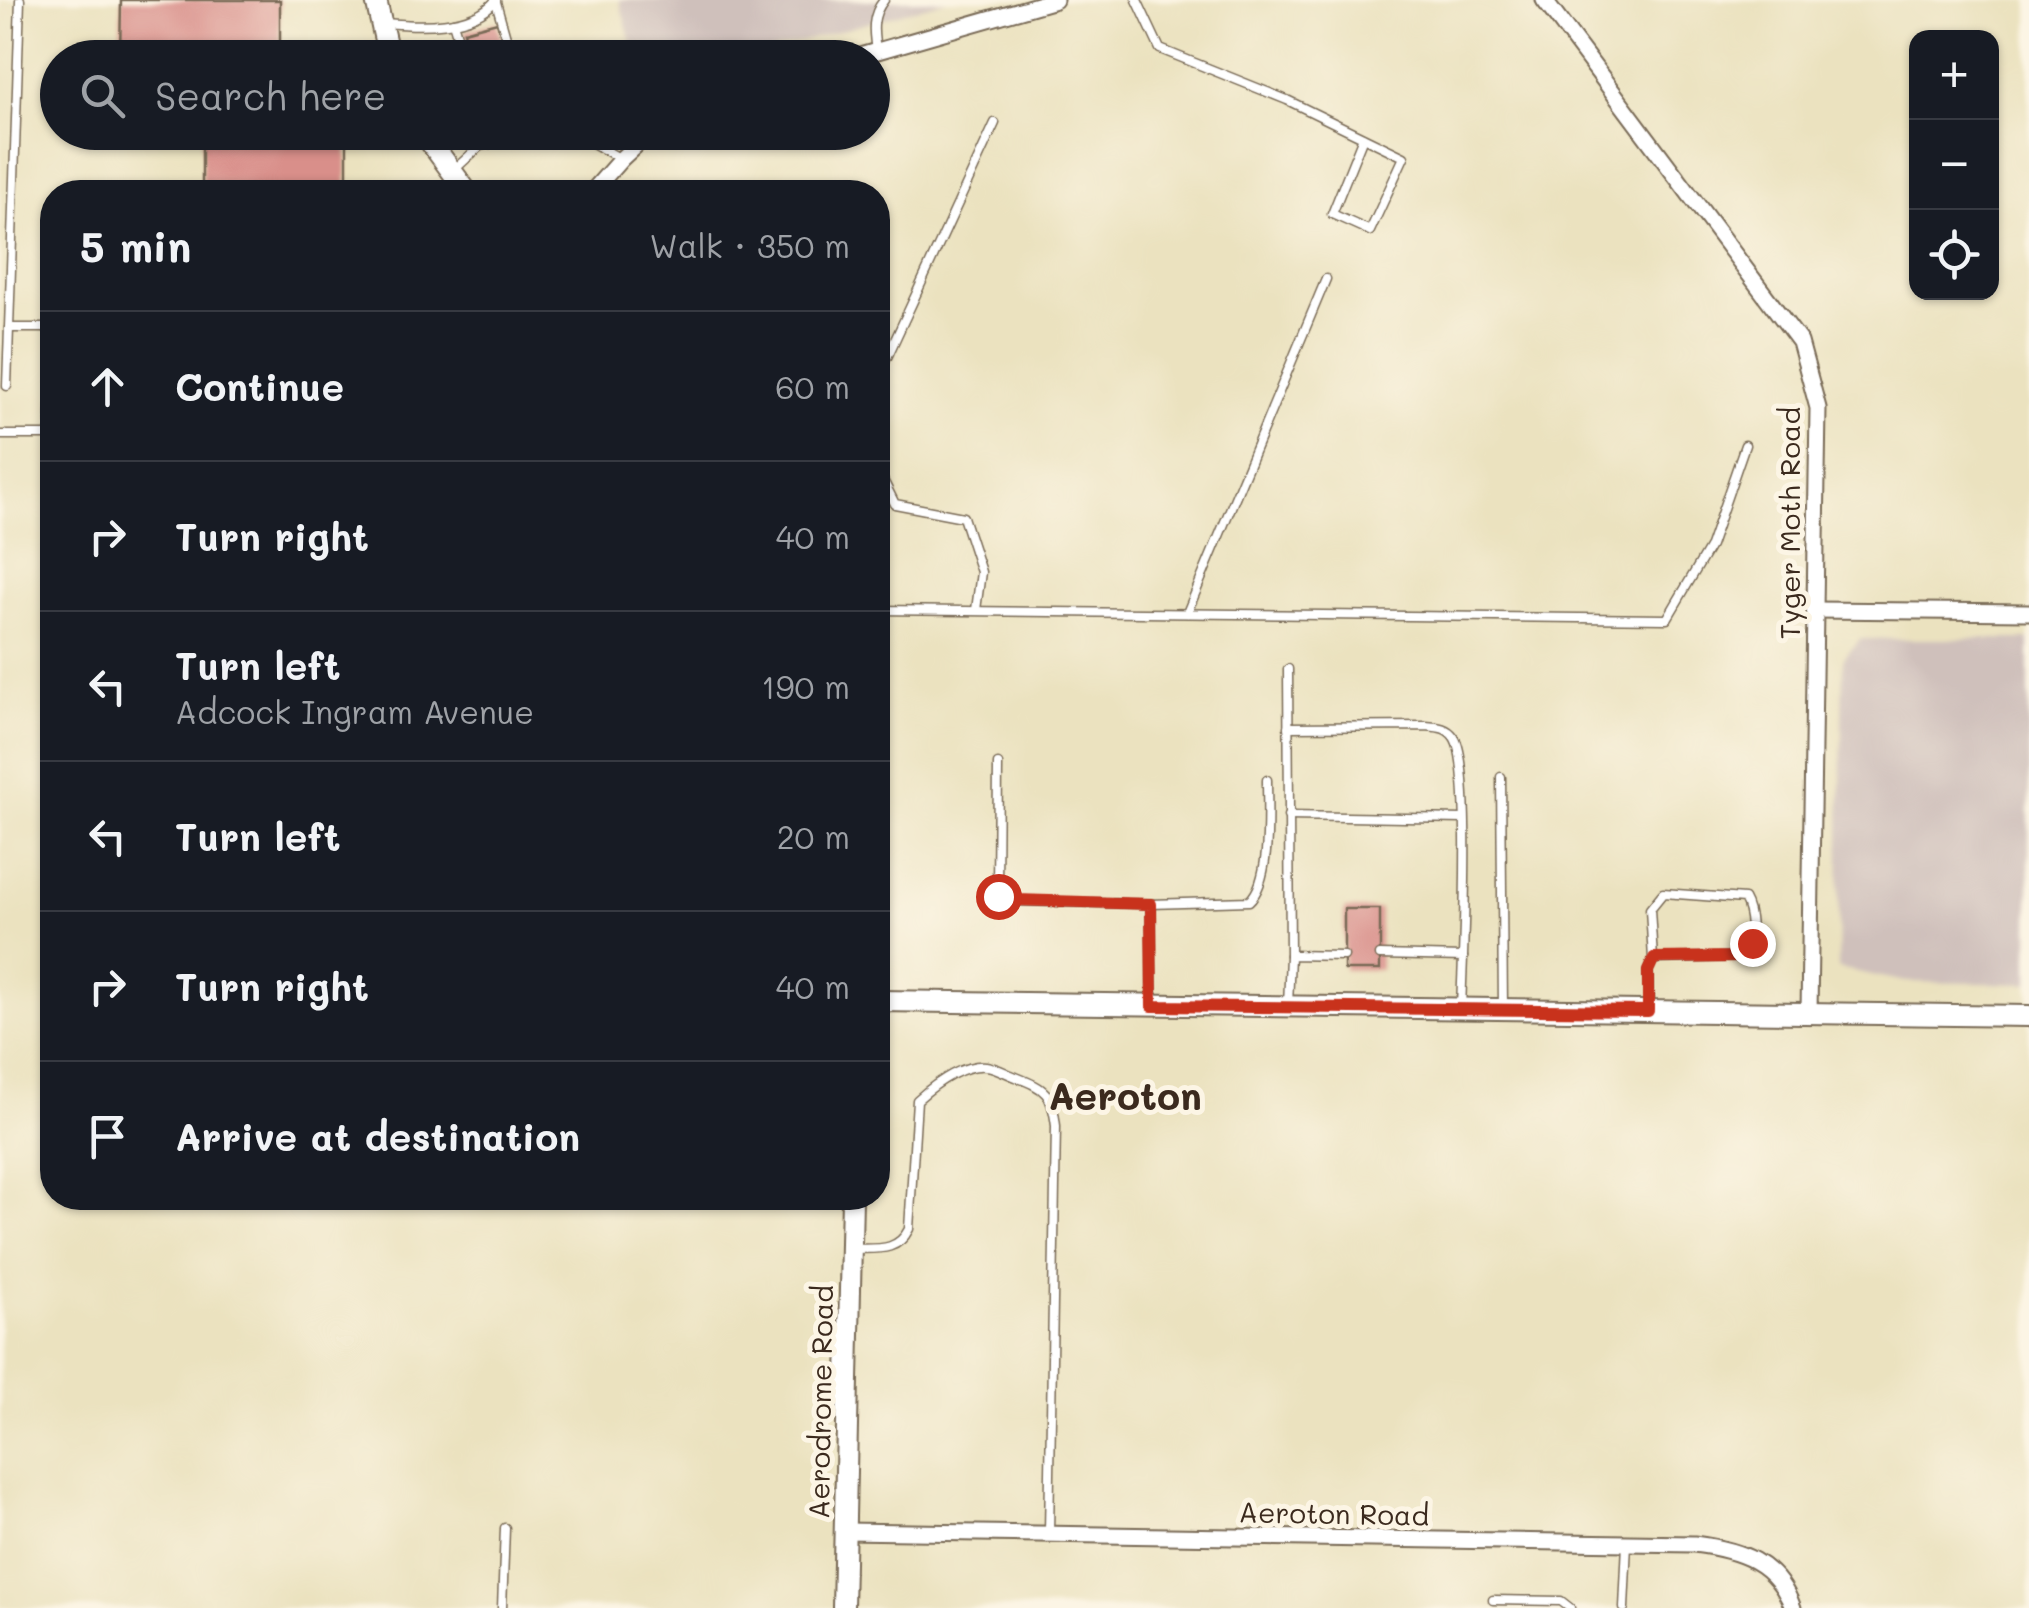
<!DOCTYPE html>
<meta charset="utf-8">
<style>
body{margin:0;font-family:Mali,sans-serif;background:#20242c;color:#f1f3f6}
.controls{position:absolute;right:30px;top:30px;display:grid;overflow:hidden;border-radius:20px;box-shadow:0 2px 8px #0004}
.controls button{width:90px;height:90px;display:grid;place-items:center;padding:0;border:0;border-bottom:2px solid #363941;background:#171b24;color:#f1f3f6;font:50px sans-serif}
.stop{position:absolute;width:30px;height:30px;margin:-22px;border:8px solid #c8321e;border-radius:50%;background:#fff}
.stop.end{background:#c8321e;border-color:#fff;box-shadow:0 2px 10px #0008}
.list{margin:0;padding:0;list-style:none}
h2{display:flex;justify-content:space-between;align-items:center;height:130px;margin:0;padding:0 40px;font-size:42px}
h2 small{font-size:32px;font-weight:400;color:#9ea1a6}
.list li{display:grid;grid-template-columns:65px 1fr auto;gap:30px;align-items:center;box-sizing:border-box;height:150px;padding:0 40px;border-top:2px solid #363941}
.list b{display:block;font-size:38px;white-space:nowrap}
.list p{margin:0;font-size:32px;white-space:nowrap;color:#9ea1a6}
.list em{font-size:32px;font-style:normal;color:#9ea1a6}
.icon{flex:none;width:55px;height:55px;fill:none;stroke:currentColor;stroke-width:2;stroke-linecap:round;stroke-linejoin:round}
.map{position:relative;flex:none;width:2029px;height:1608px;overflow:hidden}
.search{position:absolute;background:#171b24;box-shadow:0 2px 8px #0004;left:40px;top:40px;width:850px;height:110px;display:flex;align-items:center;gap:25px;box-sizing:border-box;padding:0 35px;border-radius:55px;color:#9ea1a6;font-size:38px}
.panel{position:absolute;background:#171b24;box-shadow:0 2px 8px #0004;left:40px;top:180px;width:850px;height:1030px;border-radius:40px}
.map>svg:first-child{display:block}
</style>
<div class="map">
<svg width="2029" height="1608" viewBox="0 0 2029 1608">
<rect width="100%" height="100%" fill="#fcf5e5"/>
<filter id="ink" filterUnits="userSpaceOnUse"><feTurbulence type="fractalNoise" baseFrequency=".01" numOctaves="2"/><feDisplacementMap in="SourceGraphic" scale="20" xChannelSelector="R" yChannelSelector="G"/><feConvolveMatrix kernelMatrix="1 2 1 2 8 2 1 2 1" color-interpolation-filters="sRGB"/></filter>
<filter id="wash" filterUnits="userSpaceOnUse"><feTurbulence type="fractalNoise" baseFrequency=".0048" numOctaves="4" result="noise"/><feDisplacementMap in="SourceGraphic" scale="40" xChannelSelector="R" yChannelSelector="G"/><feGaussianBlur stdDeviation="2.25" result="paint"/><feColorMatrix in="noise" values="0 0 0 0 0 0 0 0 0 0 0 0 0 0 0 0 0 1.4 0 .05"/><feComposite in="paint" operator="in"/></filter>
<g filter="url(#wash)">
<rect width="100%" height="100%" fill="#ebe2bf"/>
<g fill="#cfc0bb">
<polygon points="619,0 947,0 745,58 635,57"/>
<polygon points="1861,639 2029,639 2029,984 1906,982 1838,968 1843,658"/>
</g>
<g id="blocks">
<g fill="#d98f8a">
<polygon points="121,0 280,0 280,58 120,58"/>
<polygon points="497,22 507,58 471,58 464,31"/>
<rect x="202" y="132" width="145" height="60"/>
<rect x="1344" y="909" width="36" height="61"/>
</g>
</g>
</g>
<g filter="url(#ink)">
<use href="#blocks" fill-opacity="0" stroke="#796a56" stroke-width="2.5"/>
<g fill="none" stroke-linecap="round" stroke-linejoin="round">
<defs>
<g id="service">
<polyline points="20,0 9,328 52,328"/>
<polyline points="1137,0 1160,49 1287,100 1404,157 1370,231 1332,214 1363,137"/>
<polyline points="496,2 512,58"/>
<polyline points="453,22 464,58"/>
<path d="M385,23C419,26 472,29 496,0"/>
<path d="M876,51C873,31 871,16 884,0"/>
<polyline points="454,170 480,146 534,134 575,133 621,159"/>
<polyline points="878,377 995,123"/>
<polyline points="7,386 9,328"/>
<polyline points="0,435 52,435"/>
<polyline points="51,435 52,323"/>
<polyline points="878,470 895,504 963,517 981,572 976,610"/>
<polyline points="878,610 1667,619 1710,546 1745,445"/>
<polyline points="1187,613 1326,279"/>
<polyline points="1288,669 1290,955"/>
<path d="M1288,727L1426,726C1438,727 1447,727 1454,737C1471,761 1464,920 1463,957"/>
<path d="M998,764L997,891L1004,899L1016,901L1151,904L1249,901C1272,881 1267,810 1267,780"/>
<polyline points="1501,777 1503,1009"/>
<polyline points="1288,816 1464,819"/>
<polyline points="1151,904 1152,1001"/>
<polyline points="1380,955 1463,957 1461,1008"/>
<polyline points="1288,1006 1290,955 1344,956"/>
<path d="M1649,1011L1648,971L1653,959L1650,909L1663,893L1744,899C1752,913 1753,938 1747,953L1737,957L1653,959"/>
<path d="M851,1249C876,1248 897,1253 909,1229L917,1100C934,1085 962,1064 986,1066C996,1067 1007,1074 1016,1077C1046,1089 1052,1093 1056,1126L1049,1533"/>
<polyline points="1493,1600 1561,1601 1570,1608"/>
<polyline points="502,1608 505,1528"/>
<polyline points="1624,1608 1627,1543"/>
</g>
<g id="minor">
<polyline points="1544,0 1800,342 1818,408 1809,1013"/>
<polyline points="853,58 1055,0"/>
<polyline points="592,192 621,159 650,132"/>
<polyline points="1814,610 2029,612"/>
<path d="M845,1531L1694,1544C1740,1550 1776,1561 1793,1608"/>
</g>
<g id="tertiary">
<polyline points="376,0 389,58"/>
<polyline points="423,132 467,192"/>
<polyline points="878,1001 2029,1016"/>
<polyline points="843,1608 852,1198"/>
</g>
</defs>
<use href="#service" stroke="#796a56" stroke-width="11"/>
<use href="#minor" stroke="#796a56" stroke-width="19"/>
<use href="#tertiary" stroke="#796a56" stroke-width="24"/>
<use href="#service" stroke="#fff" stroke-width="8"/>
<use href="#minor" stroke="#fff" stroke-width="15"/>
<use href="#tertiary" stroke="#fff" stroke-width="20"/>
</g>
</g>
<g fill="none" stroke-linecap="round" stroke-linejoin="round" filter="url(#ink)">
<polyline stroke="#c8321e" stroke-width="12" points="998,896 1016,900 1151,904 1152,1006 1648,1011 1648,971 1654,958 1737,957 1747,953 1752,943"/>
</g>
<g text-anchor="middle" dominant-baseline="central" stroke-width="10" stroke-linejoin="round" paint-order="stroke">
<g font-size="28" fill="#3b2a1e" stroke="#fcf5e5">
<text transform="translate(1789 523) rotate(-90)">Tyger Moth Road</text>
<text transform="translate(820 1402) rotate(-89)">Aerodrome Road</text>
<text transform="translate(1334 1513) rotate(1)">Aeroton Road</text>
</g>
<g font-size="38" font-weight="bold" fill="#3b2a1e" stroke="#fcf5e5">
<text x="1125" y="1095">Aeroton</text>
</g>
</g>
</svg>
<div class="controls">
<button>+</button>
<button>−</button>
<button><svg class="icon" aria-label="locate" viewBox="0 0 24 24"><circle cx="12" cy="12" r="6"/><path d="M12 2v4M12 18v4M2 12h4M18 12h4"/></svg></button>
</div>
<div class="stop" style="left:998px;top:896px"></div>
<div class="stop end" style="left:1752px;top:943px"></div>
<div class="search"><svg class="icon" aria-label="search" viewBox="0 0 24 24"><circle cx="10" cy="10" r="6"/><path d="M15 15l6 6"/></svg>Search here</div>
<section class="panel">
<h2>5 min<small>Walk · 350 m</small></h2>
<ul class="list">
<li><svg class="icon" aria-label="ahead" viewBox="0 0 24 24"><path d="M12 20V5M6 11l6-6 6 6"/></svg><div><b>Continue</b></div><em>60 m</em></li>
<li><svg class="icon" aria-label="right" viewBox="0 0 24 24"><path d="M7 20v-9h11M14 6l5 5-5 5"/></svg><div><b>Turn right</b></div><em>40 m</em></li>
<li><svg class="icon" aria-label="left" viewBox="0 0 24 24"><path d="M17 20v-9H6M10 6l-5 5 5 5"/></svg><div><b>Turn left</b><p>Adcock Ingram Avenue</p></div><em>190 m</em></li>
<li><svg class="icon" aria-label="left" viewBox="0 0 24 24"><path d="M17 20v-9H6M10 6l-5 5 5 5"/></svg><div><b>Turn left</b></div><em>20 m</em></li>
<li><svg class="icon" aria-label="right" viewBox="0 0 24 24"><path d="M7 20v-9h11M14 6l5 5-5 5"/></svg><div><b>Turn right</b></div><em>40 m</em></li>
<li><svg class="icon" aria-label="arrive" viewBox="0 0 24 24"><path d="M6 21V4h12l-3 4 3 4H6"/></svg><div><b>Arrive at destination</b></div></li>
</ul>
</section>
</div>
